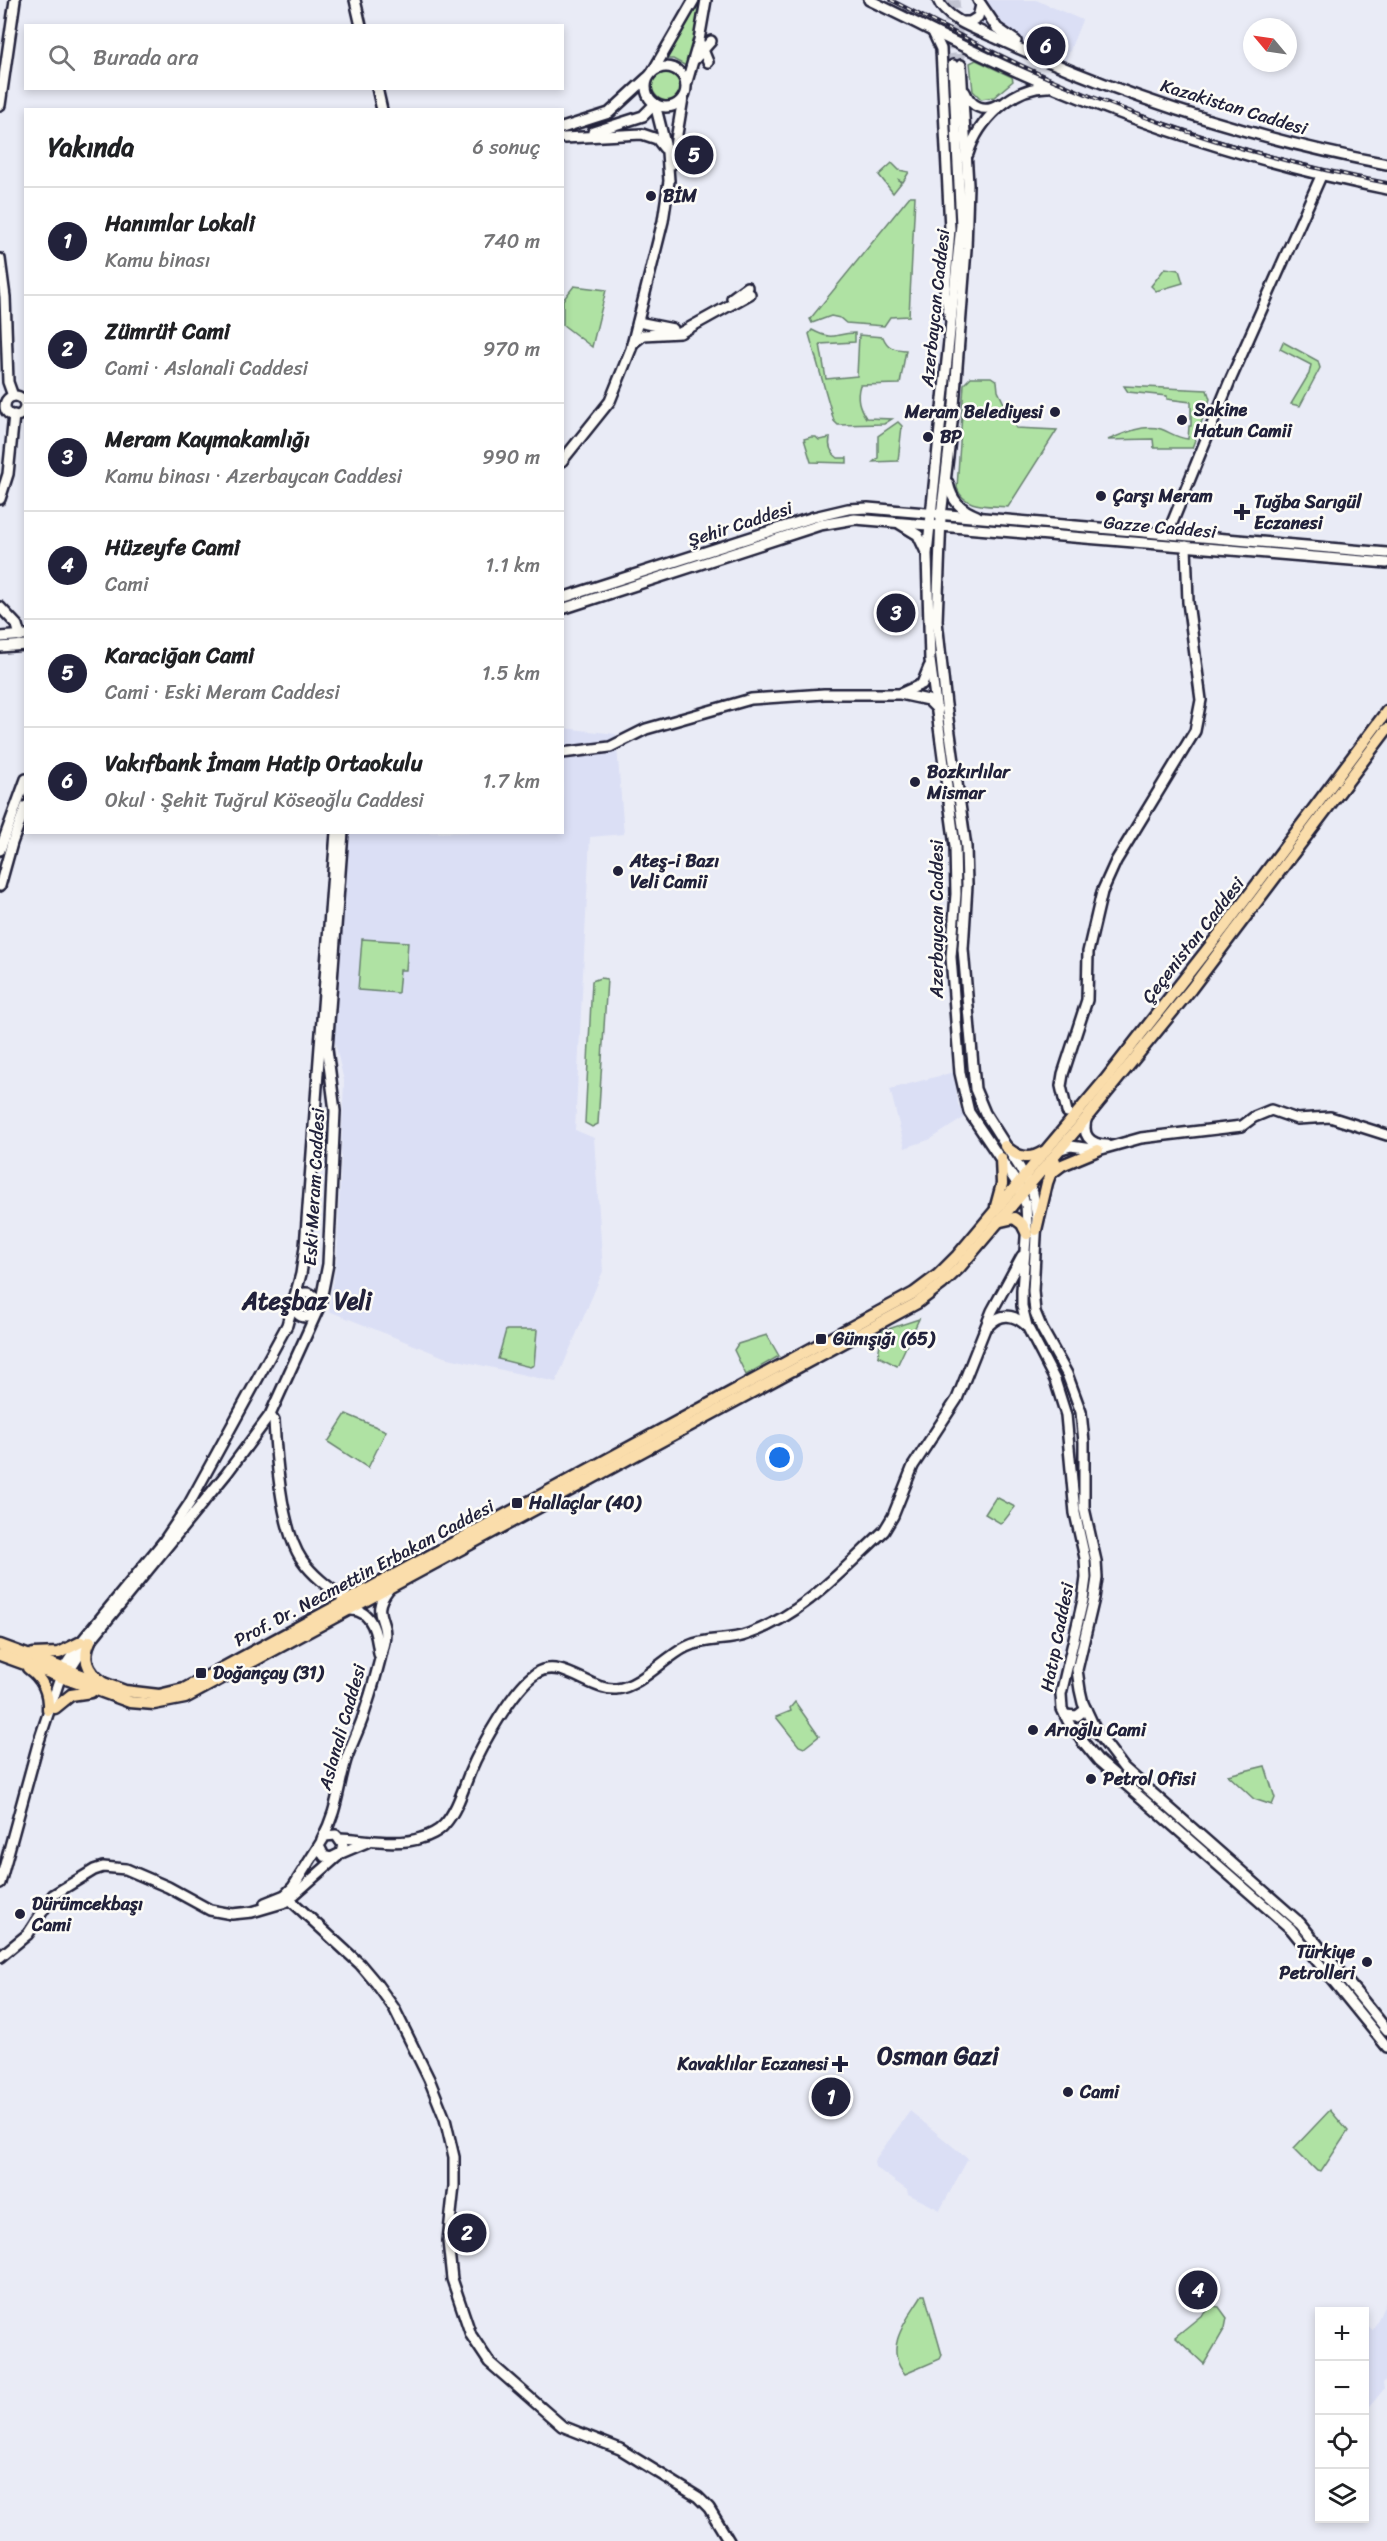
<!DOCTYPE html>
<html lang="tr">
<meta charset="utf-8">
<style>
body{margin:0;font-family:Sriracha,sans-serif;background:#f6f6f6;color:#202124}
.controls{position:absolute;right:18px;bottom:18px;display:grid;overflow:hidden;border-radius:0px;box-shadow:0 3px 9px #0003}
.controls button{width:54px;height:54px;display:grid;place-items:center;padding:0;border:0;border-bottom:2px solid #e0e0e0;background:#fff;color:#202124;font:30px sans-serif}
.compass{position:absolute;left:1243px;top:18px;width:54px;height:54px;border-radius:50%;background:#fff;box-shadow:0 3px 9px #0003;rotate:299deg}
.you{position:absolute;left:780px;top:1458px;width:21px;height:21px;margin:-15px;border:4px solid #fff;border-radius:50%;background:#1a73e8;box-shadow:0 0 0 9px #1a73e833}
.badge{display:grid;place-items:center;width:39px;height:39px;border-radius:50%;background:#22223b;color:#fff;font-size:20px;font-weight:700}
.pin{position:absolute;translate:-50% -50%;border:3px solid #fff;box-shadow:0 2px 6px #0006}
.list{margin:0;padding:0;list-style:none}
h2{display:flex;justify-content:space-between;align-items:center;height:78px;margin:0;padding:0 24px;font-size:26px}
h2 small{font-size:20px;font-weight:400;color:#757577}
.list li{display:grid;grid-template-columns:39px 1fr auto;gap:18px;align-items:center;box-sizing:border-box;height:108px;padding:0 24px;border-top:2px solid #e0e0e0}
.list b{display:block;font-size:22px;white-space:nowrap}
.list p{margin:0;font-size:20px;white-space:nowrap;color:#757577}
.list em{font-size:20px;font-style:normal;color:#757577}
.icon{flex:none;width:33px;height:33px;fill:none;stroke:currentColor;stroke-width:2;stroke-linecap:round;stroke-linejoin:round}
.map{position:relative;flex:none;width:1387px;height:2541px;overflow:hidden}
.search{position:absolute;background:#fff;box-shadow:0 3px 9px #0003;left:24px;top:24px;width:540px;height:66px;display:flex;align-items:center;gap:15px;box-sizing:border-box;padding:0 21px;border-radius:0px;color:#757577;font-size:22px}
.panel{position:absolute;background:#fff;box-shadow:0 3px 9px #0003;left:24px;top:108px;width:540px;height:726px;border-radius:0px}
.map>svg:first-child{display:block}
</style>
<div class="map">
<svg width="1387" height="2541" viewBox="0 0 1387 2541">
<rect width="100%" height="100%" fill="#e9ebf6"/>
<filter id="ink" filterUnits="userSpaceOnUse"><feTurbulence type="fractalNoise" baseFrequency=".0167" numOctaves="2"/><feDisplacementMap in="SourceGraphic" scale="12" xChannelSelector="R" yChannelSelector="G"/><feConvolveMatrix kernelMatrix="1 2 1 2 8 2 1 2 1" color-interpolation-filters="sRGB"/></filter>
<g filter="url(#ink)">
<g fill="#dbdff5">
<polygon points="974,0 1036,0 1082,20 1064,65 976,27 971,20"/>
<polygon points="563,728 616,734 624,834 590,837 575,1130 594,1138 603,1271 556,1382 444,1357 329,1311 337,1256 344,1081 332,1030 349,833 562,832"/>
<polygon points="954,1072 958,1104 965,1117 931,1139 905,1148 890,1089"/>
<polygon points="910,2111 968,2159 940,2210 908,2194 907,2190 875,2167 874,2161"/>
<polygon points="1387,2300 1387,2378 1383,2383 1384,2389 1366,2411 1365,2324 1373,2330"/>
</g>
<g fill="#afe2a3" stroke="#68826f" stroke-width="1.5">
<polygon points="700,0 703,0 690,68 673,59 666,59"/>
<polygon points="976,60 1012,77 1013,81 994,97 981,99 973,91 970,63"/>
<circle cx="668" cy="85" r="16"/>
<polygon points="892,163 899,170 909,172 903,182 899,180 901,183 893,193 879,175"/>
<polygon points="910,196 915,196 909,316 890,317 884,326 846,323 840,318 831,316 812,323 810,319"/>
<polygon points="1165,268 1179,270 1183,283 1156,291 1151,286"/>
<polygon points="574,286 606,290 592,347 563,325 563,300"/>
<path d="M812,330C835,342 834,333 855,333V342L820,344L826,379L857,376L859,335L883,337C888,349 894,349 906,350L900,384L860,385C856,398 859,407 866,418L892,419L884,424L838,425L834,421L809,334Z"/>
<polygon points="1283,342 1318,361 1320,368 1300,406 1291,404 1309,374 1311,365 1280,349"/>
<path d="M971,377H991L997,381L998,391L1016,428L1057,430L1008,507C989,505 964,509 957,488L964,384Z"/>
<path d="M1124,386L1207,390L1210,399L1192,448H1154L1153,439L1108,440C1124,433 1143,424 1161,429C1171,433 1177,438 1188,439L1189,426H1191V402L1167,399V396L1128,392Z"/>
<polygon points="898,422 902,426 898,461 873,462 878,458 878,436"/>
<path d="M811,437H816L819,440L830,438C828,447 831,453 838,458H847V463L811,462L804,439Z"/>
<polygon points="362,939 408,942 406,970 400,970 398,993 358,990"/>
<polygon points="600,978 607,979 598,1124 592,1127 585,1123 592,981"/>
<polygon points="919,1319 897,1366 878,1356 882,1331"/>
<polygon points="506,1330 537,1330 534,1365 530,1367 498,1359"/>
<polygon points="767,1335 779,1356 746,1375 734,1350 738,1344"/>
<polygon points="346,1414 386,1431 368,1468 328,1442"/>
<polygon points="996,1497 1015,1507 1004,1521 1000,1523 985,1514"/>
<polygon points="795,1702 819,1736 804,1748 799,1746 776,1717 791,1711 790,1708"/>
<polygon points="1265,1766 1275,1798 1272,1805 1254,1799 1228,1775"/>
<polygon points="1330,2110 1348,2131 1321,2172 1317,2171 1294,2148"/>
<path d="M922,2295H925L942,2355L940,2359L905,2374C882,2348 908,2318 922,2295Z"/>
<polygon points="1213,2306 1219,2307 1227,2318 1225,2328 1204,2364 1175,2337"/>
</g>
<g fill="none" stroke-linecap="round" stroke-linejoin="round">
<g stroke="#c1c3d1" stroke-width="9" stroke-dasharray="9 4.5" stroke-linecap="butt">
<polyline points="947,0 953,65"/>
<polyline points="955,0 961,65"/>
</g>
<defs>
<g id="secondary">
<polyline points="355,0 361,26"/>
<path d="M869,0C930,29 991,62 1053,87C1162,132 1272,166 1387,189"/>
<path d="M938,0C946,20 979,30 998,39C1121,96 1254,139 1387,164"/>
<polyline points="978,0 997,28 1016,41"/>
<polyline points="964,22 970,22 978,17 981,5"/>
<polyline points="933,32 941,49 950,229 945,293 950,318"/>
<polyline points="701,45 708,62"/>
<polyline points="695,59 711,41"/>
<polyline points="953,65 961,225 927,554 930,660 955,846 956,894 951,957 960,1073 969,1112 1018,1185 1026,1205 1027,1225 1022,1290 1022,1306 1027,1326 1055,1380 1066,1415 1075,1513 1085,1558 1086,1578 1083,1600 1061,1694 1062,1709 1071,1727 1098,1760 1291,1929 1387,2047"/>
<polyline points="961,65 968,185 966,249 954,406 941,516 937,621 946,705 966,847 967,885 963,949 975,1089 985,1113 1020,1168 1033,1193 1037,1218 1033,1291 1035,1312 1042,1329 1067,1374 1081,1412 1084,1442 1084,1508 1096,1561 1097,1578 1094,1598 1077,1670 1080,1690 1083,1703 1096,1731 1124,1768 1300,1923 1387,2030"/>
<circle cx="666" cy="87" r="20"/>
<polyline points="653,71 694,0"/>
<polyline points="686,85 699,40 706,0"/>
<polyline points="377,88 382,110"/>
<path d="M965,92C971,107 984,113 999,104"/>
<polyline points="0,105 15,0"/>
<polyline points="562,128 609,113 647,78"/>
<polyline points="593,132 643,116 655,104"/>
<polyline points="564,138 642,134 657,139 664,148"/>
<path d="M968,154C978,121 1012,86 1049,87"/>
<polyline points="672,164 683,98"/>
<polyline points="0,259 5,297 8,382 13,396"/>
<polyline points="732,298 747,287"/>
<polyline points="638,322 673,329"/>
<polyline points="632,344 643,335 680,333 750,294"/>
<circle cx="15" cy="406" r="10"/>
<polyline points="562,461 610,401 631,349 663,221 669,181 667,152 655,104"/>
<path d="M948,483C952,501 960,509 977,516"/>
<polyline points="0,499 8,474 14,415"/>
<polyline points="900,524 918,535 926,552"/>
<polyline points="1168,533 1229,383 1321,176"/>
<polyline points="562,598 814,517 848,509 868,508 1387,553"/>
<polyline points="0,607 17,625 20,636"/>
<polyline points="562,609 820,525 855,519 1387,563"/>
<polyline points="0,637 26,635"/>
<polyline points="0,647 26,645"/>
<polyline points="902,693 922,684 929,667"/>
<polyline points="562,753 610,747 646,729 751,699 824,694 900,694 928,700 938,710"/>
<polyline points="0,850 26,779"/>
<polyline points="0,886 12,843 26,806"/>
<polyline points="1067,1112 1061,1086 1063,1074 1087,1000 1088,952 1102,892 1116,861 1195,731 1201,700 1188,602 1186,546"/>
<path d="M1087,1117C1081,1134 1089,1145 1107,1145"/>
<polyline points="1061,1149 1071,1146 1098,1150 1141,1138 1242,1126 1254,1117 1271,1110 1297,1119 1330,1117 1387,1135"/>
<circle cx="306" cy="1305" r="12"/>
<path d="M988,1326C1001,1312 1014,1314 1027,1326"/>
<path d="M270,1415L274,1421C276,1458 281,1530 302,1560C313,1576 330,1588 346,1600"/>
<path d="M351,1610C373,1610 377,1636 379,1654"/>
<polyline points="68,1673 82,1651 227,1473 270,1415 320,1305 328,1264 330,1221 335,1111 327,1049 343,832"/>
<polyline points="1065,1715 1077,1716 1086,1709"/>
<polyline points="1082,1742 1084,1730 1088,1728 1096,1731"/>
<path d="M340,1838C363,1839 399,1846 421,1838C429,1836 439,1831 444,1825C457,1811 463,1789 470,1772C481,1746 513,1689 535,1674C561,1656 589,1691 616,1689C640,1687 665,1657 686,1647C706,1637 728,1642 748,1634C803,1615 842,1570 884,1531L893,1516L913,1466L957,1399L992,1311L1022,1256"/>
<path d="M322,1839C338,1809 337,1790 346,1760C351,1745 358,1732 363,1717C371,1693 379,1666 384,1642C389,1618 369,1615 388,1590"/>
<polyline points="341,1853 367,1842"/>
<polyline points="0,1883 38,1744 63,1669 81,1642 164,1541 189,1504 287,1325 301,1274 305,1247 336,832"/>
<polyline points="285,1895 360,1964 376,1983 394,2008 429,2079 445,2119 454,2157 454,2186 448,2241 452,2279 471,2335 489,2362 562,2426 620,2449 698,2497 709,2508 729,2541"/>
<polyline points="265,1903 285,1895 293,1887 325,1836 336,1835 343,1845 341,1853 331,1858 324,1856 319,1846"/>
<polyline points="0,1957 28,1934 53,1895 94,1870 103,1867 126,1869 168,1887 210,1910 232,1914 252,1912 286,1902 338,1856"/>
</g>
<g id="primary">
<path d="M1005,1146C1017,1157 1028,1161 1043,1152"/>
<polyline points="1050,1174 1062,1165 1098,1150"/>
<polyline points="996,1206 1002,1184 1001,1158"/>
<polyline points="1001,1221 1014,1218 1022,1224 1027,1234"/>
<polyline points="1036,1230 1047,1183 1055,1161"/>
<path d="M90,1641C82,1658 87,1671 102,1682"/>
<polyline points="0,1645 125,1691 159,1695 184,1689 914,1293 938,1275 957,1256 1105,1080 1224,928 1387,711"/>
<polyline points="33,1654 59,1653 81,1642"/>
<polyline points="0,1655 130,1702 154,1704 185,1698 917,1303 942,1284 960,1267 1087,1117 1191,989 1387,729"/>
<path d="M28,1668C43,1679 49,1692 48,1710"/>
<polyline points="55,1708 71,1695 91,1692"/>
</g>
</defs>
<use href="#secondary" stroke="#22223b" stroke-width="14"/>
<use href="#primary" stroke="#22223b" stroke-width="15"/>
<use href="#secondary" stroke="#fdfcf7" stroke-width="9"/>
<use href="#primary" stroke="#faddab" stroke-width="10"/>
<defs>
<path id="rail" d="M891,0C944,27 997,55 1051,79C1155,126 1275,162 1387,183"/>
</defs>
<use href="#rail" stroke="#22223b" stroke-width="4"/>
<use href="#rail" stroke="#fdfcf7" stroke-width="1.5" stroke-dasharray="4.5" stroke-linecap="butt"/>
</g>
</g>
<g fill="#22223b" stroke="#fdfcf7" stroke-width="2">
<circle cx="651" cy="196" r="6"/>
<circle cx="1055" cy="412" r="6"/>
<circle cx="1182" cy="420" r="6"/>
<circle cx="928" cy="437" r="6"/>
<circle cx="1101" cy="496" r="6"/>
<path d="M1239 503h6v6h6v6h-6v6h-6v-6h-6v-6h6z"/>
<circle cx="915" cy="782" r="6"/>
<circle cx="618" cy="871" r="6"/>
<rect x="815" y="1333" width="12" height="12" rx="3"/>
<rect x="511" y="1497" width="12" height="12" rx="3"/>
<rect x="195" y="1667" width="12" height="12" rx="3"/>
<circle cx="1033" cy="1730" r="6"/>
<circle cx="1091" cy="1779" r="6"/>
<circle cx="20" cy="1914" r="6"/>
<circle cx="1367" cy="1962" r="6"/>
<path d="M837 2055h6v6h6v6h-6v6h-6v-6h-6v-6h6z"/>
<circle cx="1068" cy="2092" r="6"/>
</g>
<g text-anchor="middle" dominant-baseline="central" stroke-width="5" stroke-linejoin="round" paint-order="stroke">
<g font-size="18" fill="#22223b" stroke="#fdfcf7">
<text transform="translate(1234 107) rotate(17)">Kazakistan Caddesi</text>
<text transform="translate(935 308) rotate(-84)">Azerbaycan Caddesi</text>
<text transform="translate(740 524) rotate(-18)">Şehir Caddesi</text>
<text transform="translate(1160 527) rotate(5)">Gazze Caddesi</text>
<text transform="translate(937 919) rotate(-90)">Azerbaycan Caddesi</text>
<text transform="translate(1193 940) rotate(-52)">Çeçenistan Caddesi</text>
<text transform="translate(314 1187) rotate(-87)">Eski Meram Caddesi</text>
<text transform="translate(364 1573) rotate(-28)">Prof. Dr. Necmettin Erbakan Caddesi</text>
<text transform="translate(1057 1637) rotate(-79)">Hatıp Caddesi</text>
<text transform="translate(342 1727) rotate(-74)">Aslanali Caddesi</text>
</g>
<g font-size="18" font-weight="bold" fill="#22223b" stroke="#fdfcf7" text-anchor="start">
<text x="663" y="196">BİM</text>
<text x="1194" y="410">Sakine<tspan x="1194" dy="21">Hatun Camii</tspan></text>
<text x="1043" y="412" text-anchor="end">Meram Belediyesi</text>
<text x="940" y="437">BP</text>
<text x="1113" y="496">Çarşı Meram</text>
<text x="1254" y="502">Tuğba Sarıgül<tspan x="1254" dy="21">Eczanesi</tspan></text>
<text x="927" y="772">Bozkırlılar<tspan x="927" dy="21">Mismar</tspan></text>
<text x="630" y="861">Ateş-i Bazı<tspan x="630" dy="21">Veli Camii</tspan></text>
<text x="833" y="1339">Günışığı (65)</text>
<text x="529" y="1503">Hallaçlar (40)</text>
<text x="213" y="1673">Doğançay (31)</text>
<text x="1045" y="1730">Arıoğlu Cami</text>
<text x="1103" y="1779">Petrol Ofisi</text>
<text x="32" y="1904">Dürümcekbaşı<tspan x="32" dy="21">Cami</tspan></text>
<text x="1355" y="1952" text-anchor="end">Türkiye<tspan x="1355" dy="21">Petrolleri</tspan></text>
<text x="828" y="2064" text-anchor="end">Kavaklılar Eczanesi</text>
<text x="1080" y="2092">Cami</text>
</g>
<g font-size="24" font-weight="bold" fill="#22223b" stroke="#fdfcf7">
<text x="307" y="1301">Ateşbaz Veli</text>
<text x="938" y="2056">Osman Gazi</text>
</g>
</g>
</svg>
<div class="controls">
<button>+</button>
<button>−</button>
<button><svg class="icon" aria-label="locate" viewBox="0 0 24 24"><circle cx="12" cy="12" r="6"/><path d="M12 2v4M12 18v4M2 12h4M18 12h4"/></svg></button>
<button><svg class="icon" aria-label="layers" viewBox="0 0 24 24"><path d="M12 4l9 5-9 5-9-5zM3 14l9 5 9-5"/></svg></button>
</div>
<svg class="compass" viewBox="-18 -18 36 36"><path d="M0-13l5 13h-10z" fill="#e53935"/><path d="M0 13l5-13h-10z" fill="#757577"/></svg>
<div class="you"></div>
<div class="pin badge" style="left:831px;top:2097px">1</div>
<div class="pin badge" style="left:467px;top:2233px">2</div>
<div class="pin badge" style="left:896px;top:613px">3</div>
<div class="pin badge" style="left:1198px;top:2290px">4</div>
<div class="pin badge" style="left:694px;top:155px">5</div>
<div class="pin badge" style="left:1046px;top:46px">6</div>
<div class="search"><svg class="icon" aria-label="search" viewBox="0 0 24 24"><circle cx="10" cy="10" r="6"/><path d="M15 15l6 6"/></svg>Burada ara</div>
<section class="panel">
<h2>Yakında<small>6 sonuç</small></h2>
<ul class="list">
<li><span class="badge">1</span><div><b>Hanımlar Lokali</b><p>Kamu binası</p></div><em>740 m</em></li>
<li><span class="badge">2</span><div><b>Zümrüt Cami</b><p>Cami · Aslanali Caddesi</p></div><em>970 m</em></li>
<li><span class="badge">3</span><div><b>Meram Kaymakamlığı</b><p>Kamu binası · Azerbaycan Caddesi</p></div><em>990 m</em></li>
<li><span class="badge">4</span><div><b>Hüzeyfe Cami</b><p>Cami</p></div><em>1.1 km</em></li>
<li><span class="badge">5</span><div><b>Karaciğan Cami</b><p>Cami · Eski Meram Caddesi</p></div><em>1.5 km</em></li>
<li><span class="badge">6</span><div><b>Vakıfbank İmam Hatip Ortaokulu</b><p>Okul · Şehit Tuğrul Köseoğlu Caddesi</p></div><em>1.7 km</em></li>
</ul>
</section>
</div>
